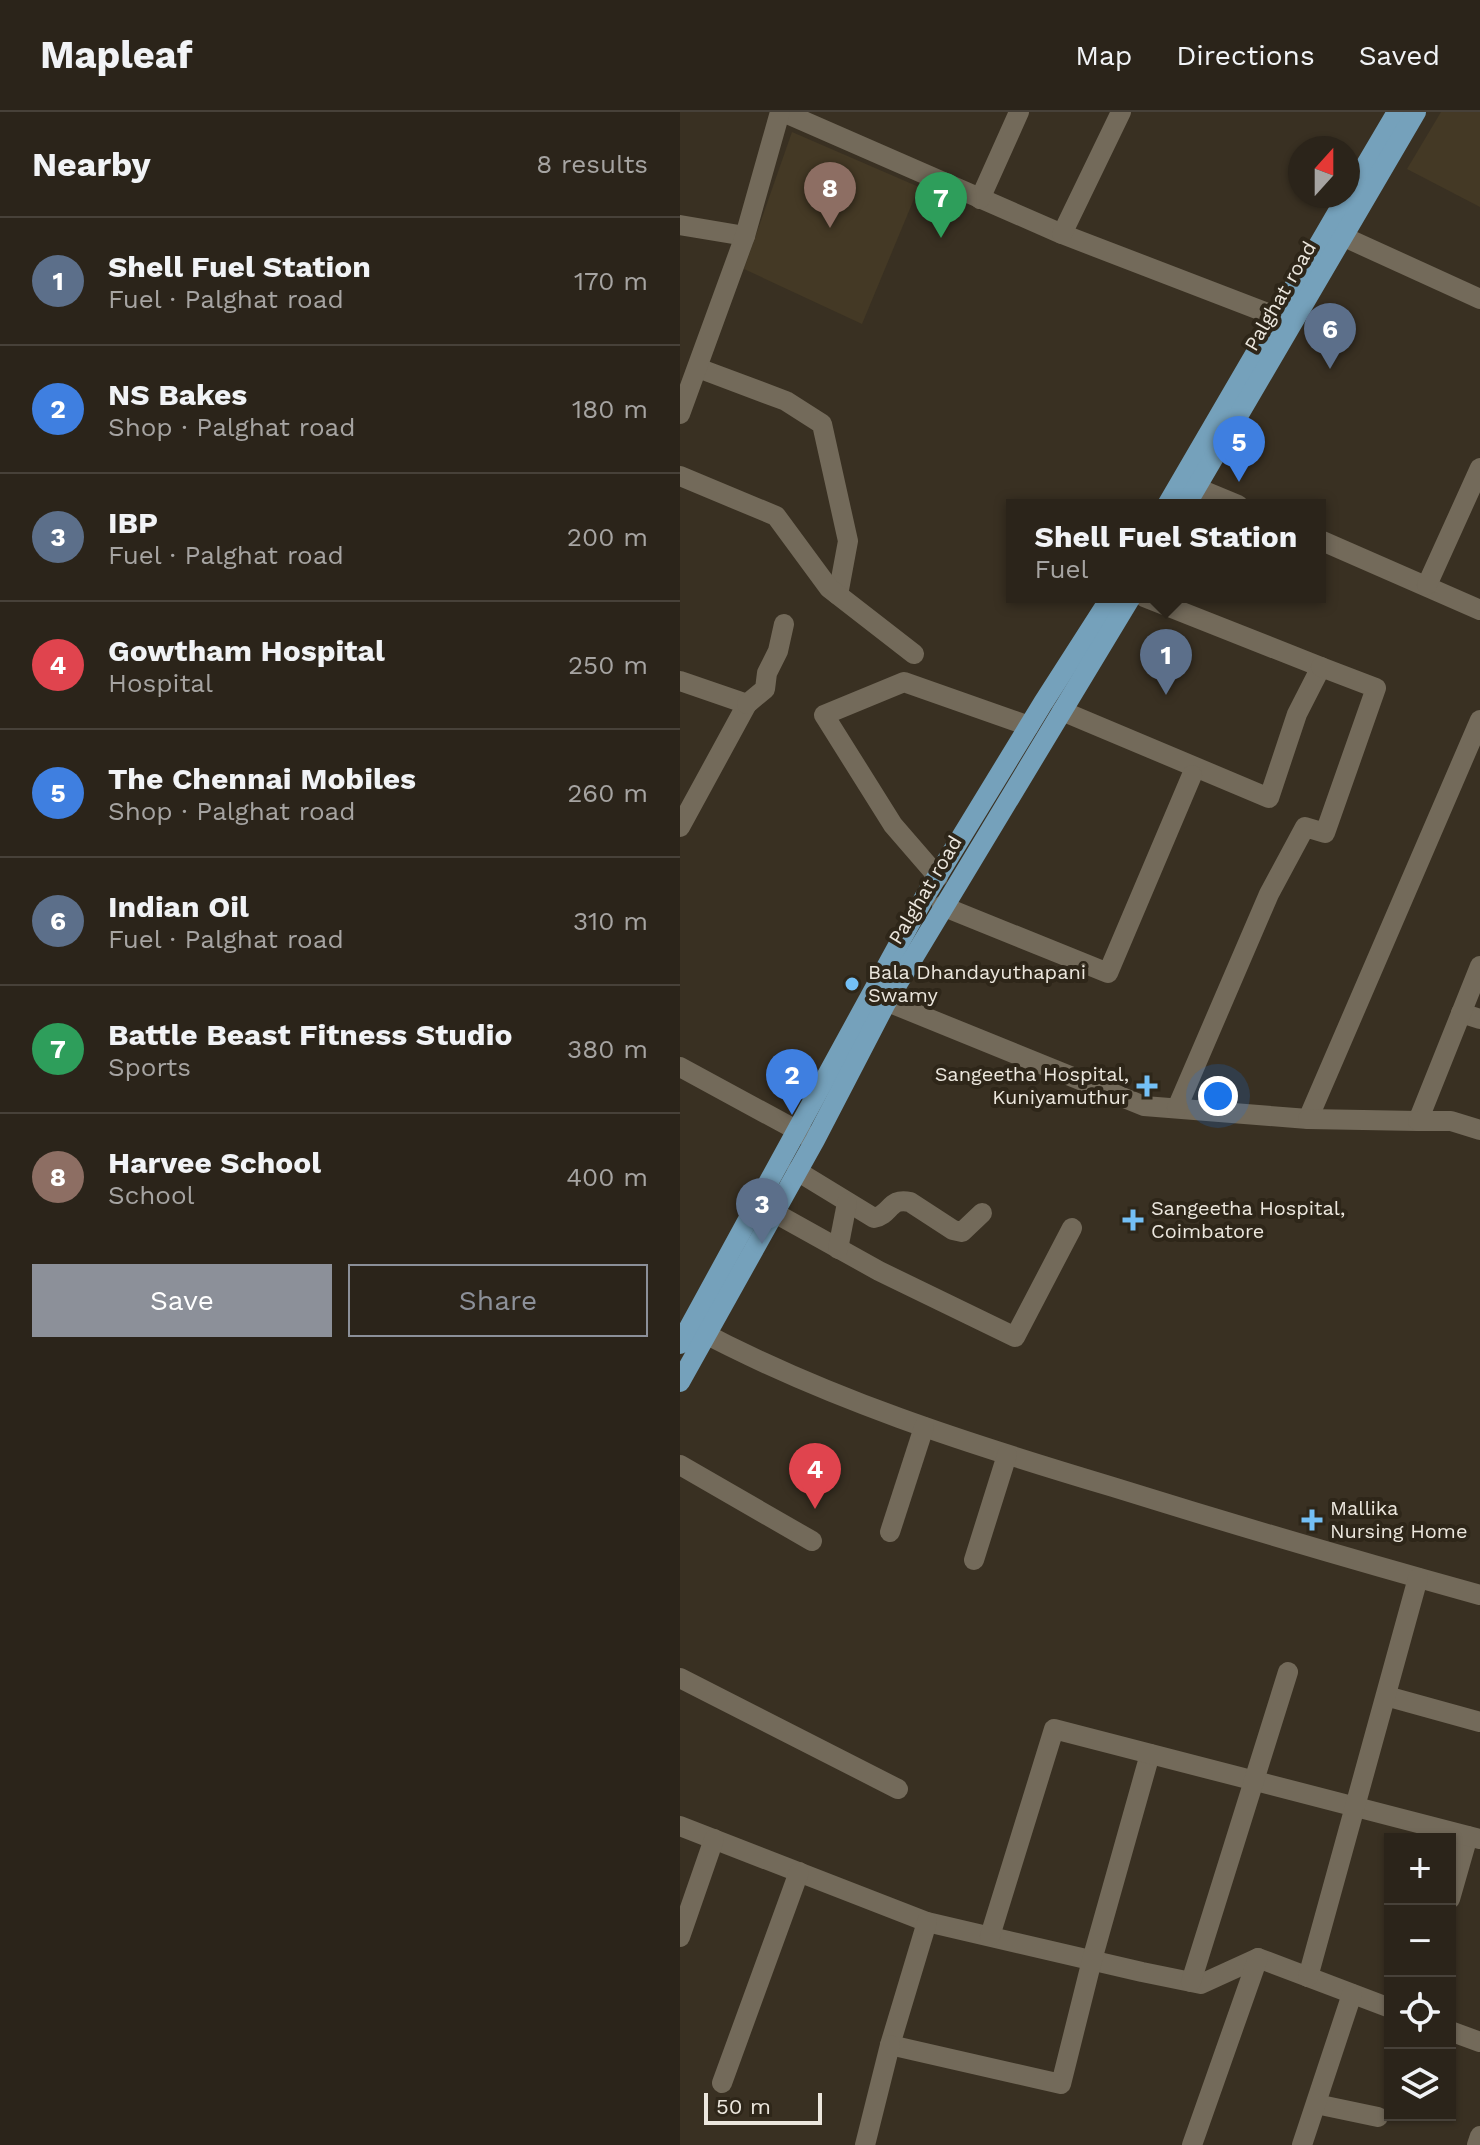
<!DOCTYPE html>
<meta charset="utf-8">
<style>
body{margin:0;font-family:"Work Sans",sans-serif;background:#332c23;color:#f1f3f6}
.controls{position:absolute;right:24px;bottom:24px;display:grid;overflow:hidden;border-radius:0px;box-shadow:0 2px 6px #0004}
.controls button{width:72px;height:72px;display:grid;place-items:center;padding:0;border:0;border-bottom:2px solid #474139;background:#2b241a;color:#f1f3f6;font:40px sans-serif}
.compass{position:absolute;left:608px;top:24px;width:72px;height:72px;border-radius:50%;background:#2b241a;box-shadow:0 2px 6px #0004;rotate:21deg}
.scale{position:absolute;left:24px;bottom:20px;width:118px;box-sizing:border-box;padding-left:8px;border:4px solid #ece7de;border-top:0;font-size:22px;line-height:28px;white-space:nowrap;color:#ece7de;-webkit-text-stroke:6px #2e2619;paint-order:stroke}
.you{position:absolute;left:538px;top:984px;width:28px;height:28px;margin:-20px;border:6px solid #fff;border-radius:50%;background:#1a73e8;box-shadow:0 0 0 12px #1a73e833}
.badge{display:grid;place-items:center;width:52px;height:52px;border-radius:50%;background:#8c9099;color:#fff;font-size:26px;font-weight:700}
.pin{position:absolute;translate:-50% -66px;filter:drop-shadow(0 2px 4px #0008)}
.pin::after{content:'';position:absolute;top:42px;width:28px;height:24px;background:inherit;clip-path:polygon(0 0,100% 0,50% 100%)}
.popup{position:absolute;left:326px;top:387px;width:320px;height:104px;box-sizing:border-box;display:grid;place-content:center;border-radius:0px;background:#2b241a;filter:drop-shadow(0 2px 6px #0005);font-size:26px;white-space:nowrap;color:#a6a4a2}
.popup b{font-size:30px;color:#f1f3f6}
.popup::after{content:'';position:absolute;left:50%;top:100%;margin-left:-16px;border:16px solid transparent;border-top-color:#2b241a}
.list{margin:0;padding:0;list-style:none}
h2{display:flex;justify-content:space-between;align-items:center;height:104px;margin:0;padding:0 32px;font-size:34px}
h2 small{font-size:26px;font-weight:400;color:#a6a4a2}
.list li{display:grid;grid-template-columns:52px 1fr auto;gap:24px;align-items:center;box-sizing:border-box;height:128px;padding:0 32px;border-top:2px solid #474139}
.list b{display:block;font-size:30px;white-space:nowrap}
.list p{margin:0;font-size:26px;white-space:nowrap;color:#a6a4a2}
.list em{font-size:26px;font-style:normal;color:#a6a4a2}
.actions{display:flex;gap:16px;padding:24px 32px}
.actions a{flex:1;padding:18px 0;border:2px solid #8c9099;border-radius:0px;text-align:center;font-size:28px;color:#8c9099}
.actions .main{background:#8c9099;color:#fff}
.icon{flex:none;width:44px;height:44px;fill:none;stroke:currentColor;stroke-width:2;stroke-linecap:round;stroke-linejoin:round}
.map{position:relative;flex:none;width:800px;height:2033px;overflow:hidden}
header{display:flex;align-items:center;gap:48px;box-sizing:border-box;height:112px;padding:0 40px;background:#2b241a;border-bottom:2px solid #474139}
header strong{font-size:38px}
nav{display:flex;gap:44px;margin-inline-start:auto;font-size:28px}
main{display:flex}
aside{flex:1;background:#2b241a}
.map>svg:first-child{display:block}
</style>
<header>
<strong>Mapleaf</strong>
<nav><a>Map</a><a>Directions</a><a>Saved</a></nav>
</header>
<main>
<aside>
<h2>Nearby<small>8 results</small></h2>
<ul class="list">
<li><span class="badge" style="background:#5c6f8a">1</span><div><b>Shell Fuel Station</b><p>Fuel · Palghat road</p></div><em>170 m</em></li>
<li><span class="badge" style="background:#3f7fe0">2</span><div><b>NS Bakes</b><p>Shop · Palghat road</p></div><em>180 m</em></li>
<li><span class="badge" style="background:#5c6f8a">3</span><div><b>IBP</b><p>Fuel · Palghat road</p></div><em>200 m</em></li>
<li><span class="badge" style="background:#e0444e">4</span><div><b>Gowtham Hospital</b><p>Hospital</p></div><em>250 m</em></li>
<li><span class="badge" style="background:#3f7fe0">5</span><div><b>The Chennai Mobiles</b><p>Shop · Palghat road</p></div><em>260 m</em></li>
<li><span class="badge" style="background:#5c6f8a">6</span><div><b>Indian Oil</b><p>Fuel · Palghat road</p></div><em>310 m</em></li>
<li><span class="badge" style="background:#2e9e5b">7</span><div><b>Battle Beast Fitness Studio</b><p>Sports</p></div><em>380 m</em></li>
<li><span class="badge" style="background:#8d6e63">8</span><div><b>Harvee School</b><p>School</p></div><em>400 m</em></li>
</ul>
<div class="actions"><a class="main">Save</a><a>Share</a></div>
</aside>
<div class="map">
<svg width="800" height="2033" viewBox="0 0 800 2033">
<rect width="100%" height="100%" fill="#393022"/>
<g fill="#443925">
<polygon points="761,0 800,0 800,95 727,57"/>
<polygon points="112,20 239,75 182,212 64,157"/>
</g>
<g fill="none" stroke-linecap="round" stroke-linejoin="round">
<g stroke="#736a5a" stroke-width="20">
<polyline points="103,0 382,122 598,205"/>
<polyline points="300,87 339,0"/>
<polyline points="0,113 65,124"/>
<polyline points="382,122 441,0"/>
<polyline points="662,124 800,187"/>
<polyline points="18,256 106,289 142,312 168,429 158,483"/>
<polyline points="0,302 65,124 100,0"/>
<polyline points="0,364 96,404 149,476 234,542"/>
<polyline points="517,376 558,393"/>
<polyline points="640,428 800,498"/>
<polyline points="747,473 800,356"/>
<polyline points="0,569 67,592 0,715"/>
<polyline points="67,592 85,577 87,561 98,539 104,512"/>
<polyline points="382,599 589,686 617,602 641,555 464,485"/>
<polyline points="258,765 213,713 144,603 224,570 349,614"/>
<polyline points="262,794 428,861 512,663"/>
<polyline points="193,884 464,994 628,1007 800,608"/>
<polyline points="781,901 800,907"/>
<polyline points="0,955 131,1026"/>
<polyline points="497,996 589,782 625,715 645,721 696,576 641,555"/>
<polyline points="628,1007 738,1009 800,854"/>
<polyline points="738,1009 771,1009 800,1018"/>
<path d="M117,1059L194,1106C211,1103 209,1085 230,1090L273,1118L282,1120L302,1101"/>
<polyline points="93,1100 199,1159 335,1225 392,1116"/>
<polyline points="158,1137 167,1091"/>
<path d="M14,1216C147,1287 289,1332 433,1375C555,1413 677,1449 800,1483"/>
<polyline points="0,1353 132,1429"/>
<polyline points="210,1420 244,1315"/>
<polyline points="294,1448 327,1343"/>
<polyline points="0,1566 218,1677"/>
<polyline points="706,1584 800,1610"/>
<polyline points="0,1714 247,1810 462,1860 521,1872 578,1846 710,1896"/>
<polyline points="770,1787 788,1724"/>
<polyline points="247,1810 210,1933 381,1972 412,1848 470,1642"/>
<polyline points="310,1824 374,1617 800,1727"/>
<polyline points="0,1825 34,1727"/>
<polyline points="628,1865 738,1466"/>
<polyline points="511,1870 608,1560"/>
<polyline points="770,1919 800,1930"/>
<polyline points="42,1971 119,1760"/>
<polyline points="636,1992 698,2005"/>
<polyline points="185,2033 210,1933"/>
<polyline points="512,2033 578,1846"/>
<polyline points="622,2033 672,1882"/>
<polyline points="797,2033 800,2024"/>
</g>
<g stroke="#75a1bb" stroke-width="20">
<polyline points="668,83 717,0"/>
<polyline points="487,393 667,84"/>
<polyline points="506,393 736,0"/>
<polyline points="0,1232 244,786 363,591 431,485"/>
<polyline points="0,1270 135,1028 206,891 451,485"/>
</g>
</g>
<g fill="#74c0f6" stroke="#2e2619" stroke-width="3">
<circle cx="172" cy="872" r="8"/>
<path d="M463 962h8v8h8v8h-8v8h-8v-8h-8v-8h8z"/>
<path d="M449 1096h8v8h8v8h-8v8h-8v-8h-8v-8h8z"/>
<path d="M628 1396h8v8h8v8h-8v8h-8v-8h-8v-8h8z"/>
</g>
<g text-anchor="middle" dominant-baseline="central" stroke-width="8" stroke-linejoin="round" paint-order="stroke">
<g font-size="20" fill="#ece7de" stroke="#2e2619">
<text transform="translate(600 184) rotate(-60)">Palghat road</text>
<text transform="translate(245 778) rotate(-59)">Palghat road</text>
</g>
<g font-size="20" fill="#ece7de" stroke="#2e2619" text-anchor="start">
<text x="188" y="860">Bala Dhandayuthapani<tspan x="188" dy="23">Swamy</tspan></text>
<text x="449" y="962" text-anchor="end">Sangeetha Hospital,<tspan x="449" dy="23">Kuniyamuthur</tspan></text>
<text x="471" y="1096">Sangeetha Hospital,<tspan x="471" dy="23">Coimbatore</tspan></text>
<text x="650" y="1396">Mallika<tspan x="650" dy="23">Nursing Home</tspan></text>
</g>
</g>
</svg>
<div class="controls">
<button>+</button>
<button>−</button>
<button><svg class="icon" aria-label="locate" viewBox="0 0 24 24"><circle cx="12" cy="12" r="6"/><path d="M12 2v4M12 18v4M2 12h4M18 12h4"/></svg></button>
<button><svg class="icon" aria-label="layers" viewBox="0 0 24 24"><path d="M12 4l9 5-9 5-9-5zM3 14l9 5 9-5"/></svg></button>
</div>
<svg class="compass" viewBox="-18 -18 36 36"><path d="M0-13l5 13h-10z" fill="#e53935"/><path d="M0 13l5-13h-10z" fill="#a6a4a2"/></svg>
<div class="scale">50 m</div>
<div class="you"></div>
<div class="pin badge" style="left:486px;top:583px;background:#5c6f8a">1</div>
<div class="popup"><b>Shell Fuel Station</b>Fuel</div>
<div class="pin badge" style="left:112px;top:1003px;background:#3f7fe0">2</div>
<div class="pin badge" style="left:82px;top:1132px;background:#5c6f8a">3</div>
<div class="pin badge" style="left:135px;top:1397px;background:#e0444e">4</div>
<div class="pin badge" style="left:559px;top:370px;background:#3f7fe0">5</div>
<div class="pin badge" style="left:650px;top:257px;background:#5c6f8a">6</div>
<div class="pin badge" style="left:261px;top:126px;background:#2e9e5b">7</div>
<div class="pin badge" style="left:150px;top:116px;background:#8d6e63">8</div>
</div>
</main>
